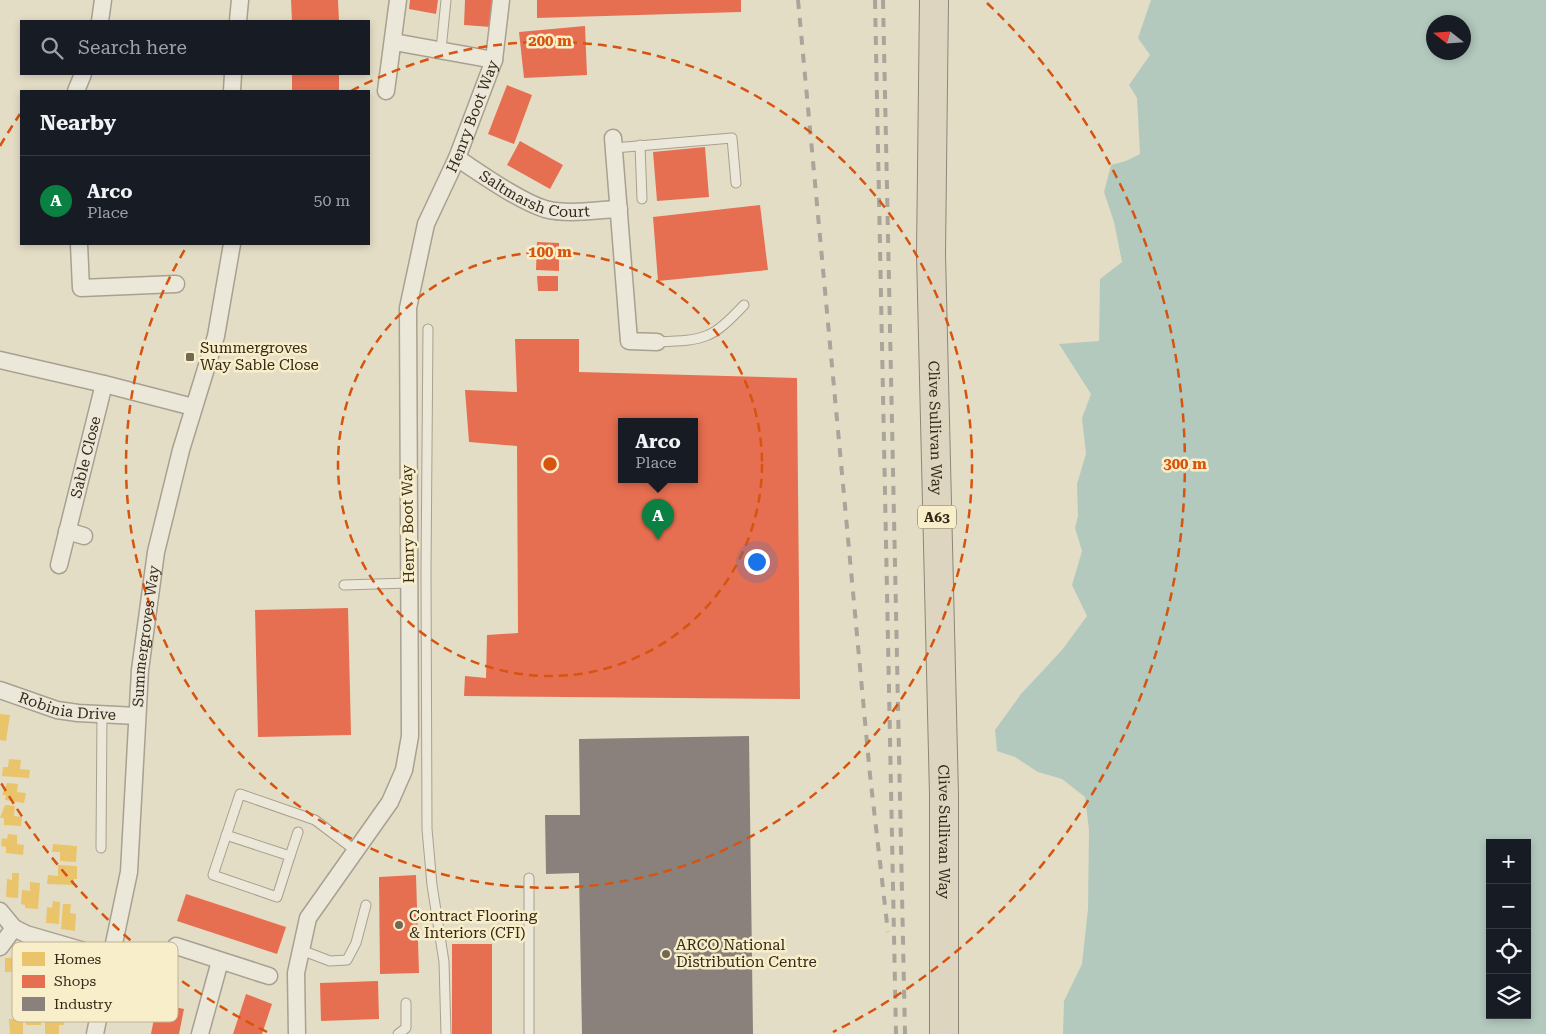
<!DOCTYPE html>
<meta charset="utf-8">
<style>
body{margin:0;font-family:"Roboto Serif",serif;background:#20242c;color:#f1f3f6}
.controls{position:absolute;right:15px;bottom:15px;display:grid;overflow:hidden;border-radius:0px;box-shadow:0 2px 8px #0003}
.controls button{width:45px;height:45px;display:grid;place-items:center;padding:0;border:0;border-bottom:1px solid #363941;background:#171b24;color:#f1f3f6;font:25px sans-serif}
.compass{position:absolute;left:1426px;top:15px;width:45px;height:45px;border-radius:50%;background:#171b24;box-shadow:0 2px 8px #0003;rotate:287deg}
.you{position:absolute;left:756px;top:561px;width:18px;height:18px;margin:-12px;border:4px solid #fff;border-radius:50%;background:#1a73e8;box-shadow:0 0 0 8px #1a73e833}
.badge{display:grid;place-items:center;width:32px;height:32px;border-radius:50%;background:#0b8043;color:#fff;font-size:16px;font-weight:700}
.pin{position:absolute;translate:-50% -41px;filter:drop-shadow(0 1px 2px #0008)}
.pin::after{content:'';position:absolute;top:26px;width:18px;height:15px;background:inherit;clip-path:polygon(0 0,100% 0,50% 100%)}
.popup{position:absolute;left:618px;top:418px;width:80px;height:65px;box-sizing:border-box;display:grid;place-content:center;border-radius:0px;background:#171b24;filter:drop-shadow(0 1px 4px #0005);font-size:16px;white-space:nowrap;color:#9ea1a6}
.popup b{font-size:19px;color:#f1f3f6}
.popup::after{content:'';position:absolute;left:50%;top:100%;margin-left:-10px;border:10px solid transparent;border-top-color:#171b24}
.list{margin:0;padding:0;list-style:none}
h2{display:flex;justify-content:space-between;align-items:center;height:65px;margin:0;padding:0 20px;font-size:21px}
h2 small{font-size:16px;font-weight:400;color:#9ea1a6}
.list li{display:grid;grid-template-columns:32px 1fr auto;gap:15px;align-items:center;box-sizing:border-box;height:90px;padding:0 20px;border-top:1px solid #363941}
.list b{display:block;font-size:19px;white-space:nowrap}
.list p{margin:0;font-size:16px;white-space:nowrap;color:#9ea1a6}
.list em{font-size:16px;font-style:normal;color:#9ea1a6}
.icon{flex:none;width:28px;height:28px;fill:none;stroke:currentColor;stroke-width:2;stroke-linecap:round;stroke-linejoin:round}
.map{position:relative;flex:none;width:1546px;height:1034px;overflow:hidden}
.search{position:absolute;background:#171b24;box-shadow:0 2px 8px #0003;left:20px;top:20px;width:350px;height:55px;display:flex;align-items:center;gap:12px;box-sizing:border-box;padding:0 18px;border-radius:0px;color:#9ea1a6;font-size:19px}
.panel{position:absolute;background:#171b24;box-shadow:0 2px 8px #0003;left:20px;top:90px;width:350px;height:155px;border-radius:0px}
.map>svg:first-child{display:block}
</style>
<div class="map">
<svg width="1546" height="1034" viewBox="0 0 1546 1034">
<rect width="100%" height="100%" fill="#e4ddc6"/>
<path fill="#b3c9bd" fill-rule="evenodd" d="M1151,0H1546V1034H1063L1064,1001L1082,964L1088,909L1089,830L1085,797L1062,779L1038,772L1015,757L997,751L995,730L1021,694L1062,650L1087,616L1072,585L1082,551L1075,528L1078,516L1077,484L1086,454L1082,418L1091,394L1059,344L1099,341L1100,279L1122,262L1114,222L1104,192L1111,165L1126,161L1140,154L1137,98L1129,85L1150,55L1138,38ZM1434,22H1464V52H1434ZM1490,843H1527V1015H1490Z"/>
<g fill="#e9c46a">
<polygon points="0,714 10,715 6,741 0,740"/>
<polygon points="9,759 21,760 20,769 30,770 29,778 2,776 3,767 8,767"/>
<polygon points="7,783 18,784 17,792 26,793 24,803 5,800 6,795 2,795"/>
<polygon points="5,805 15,806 14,816 22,817 21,826 4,825 4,818 0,818"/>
<polygon points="8,834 17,835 17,844 24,845 23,855 6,853 6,847 1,846 2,838 7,839"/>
<polygon points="53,844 77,846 76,862 60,861 60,852 52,852"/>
<polygon points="58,865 77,866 77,879 74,879 73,885 47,884 48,875 58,876"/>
<polygon points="12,873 19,873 18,898 6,897 7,879 12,880"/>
<polygon points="30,882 40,883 38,909 25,908 25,905 21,904 22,890 30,891"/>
<polygon points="53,901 60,902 59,924 46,923 47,907 52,908"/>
<polygon points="63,904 71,904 70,913 76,914 75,931 61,929"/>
<polygon points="25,957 26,971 5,972 5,958"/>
<polygon points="52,959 63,960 63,979 52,979"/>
<polygon points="48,1006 55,1006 55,1010 64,1010 64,1025 59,1025 59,1034 45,1034 45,1011 48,1011"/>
<polygon points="26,1007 31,1007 31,1011 41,1008 41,1025 26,1025"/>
<polygon points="9,1019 23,1019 23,1034 10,1034"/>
</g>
<g fill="#e76f51" fill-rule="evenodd">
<polygon points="291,0 338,0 339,21 292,21"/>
<polygon points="410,0 438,0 436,14 409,9"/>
<polygon points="465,0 493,0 491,27 464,25"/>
<polygon points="537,0 741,0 741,12 537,18"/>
<polygon points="585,26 587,75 524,78 519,32"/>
<rect x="292" y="74" width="47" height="17"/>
<polygon points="507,85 532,95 514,144 488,134"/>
<polygon points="520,141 563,165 550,189 507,165"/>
<polygon points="705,147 709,197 657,201 653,152"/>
<polygon points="760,205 768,270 658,281 653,217"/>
<polygon points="537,242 559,243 559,271 536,270"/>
<polygon points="537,276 558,276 558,291 538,291"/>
<path d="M515,339H579V372L797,378L800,699L464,696L465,676L486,678L487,635L518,633L517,446L469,442L465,390L517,392ZM622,421H694V479H622Z"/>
<polygon points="348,608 351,735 258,737 255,610"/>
<polygon points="416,875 419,973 380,974 379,877"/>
<polygon points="186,894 286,927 277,954 177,921"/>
<rect x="452" y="944" width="40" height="90"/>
<polygon points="378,981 379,1019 321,1021 320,983"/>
<polygon points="246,994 272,1004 262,1034 233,1034"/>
<polygon points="157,1003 184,1009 179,1034 151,1034"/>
</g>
<polygon fill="#8a817c" points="749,736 753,1034 582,1034 579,873 546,874 545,815 580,815 579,739"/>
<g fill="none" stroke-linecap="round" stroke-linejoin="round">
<defs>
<g id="service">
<polyline points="441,50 446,0"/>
<polyline points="640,145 642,199"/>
<polyline points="614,148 732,138 736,183"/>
<polyline points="428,329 426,571 427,829 432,885 444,962 446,1034"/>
<path d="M657,342C705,340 711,340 744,305"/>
<polyline points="344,585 408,583"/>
<polyline points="226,835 290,856 277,897 213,875 240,794 315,820 356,851"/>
<polyline points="101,848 102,715"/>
<polyline points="290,856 298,832"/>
<polyline points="529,878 529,1034"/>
<polyline points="301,950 330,961 347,960 356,943 366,905"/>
<polyline points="398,1034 406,1028 406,1003"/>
</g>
<g id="minor">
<polyline points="100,21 103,0"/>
<polyline points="238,21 240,0"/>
<polyline points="394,42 494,60"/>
<polyline points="76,91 83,74"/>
<polyline points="232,91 233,74"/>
<polyline points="386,91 398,0"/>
<polyline points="613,138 629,341 657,342"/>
<path id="s1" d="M457,158C480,173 519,201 545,209C568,215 595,210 619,209"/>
<polyline points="79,244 81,288 176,284"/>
<polyline points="0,360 104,384 193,407"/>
<polyline points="67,531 84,536"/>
<path id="s2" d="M59,565L104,384"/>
<path id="s3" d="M0,690L57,710L78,713L137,716"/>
<polyline points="0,911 14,928 0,947"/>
<polyline points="14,928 26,934 112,959"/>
<polyline points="176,946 269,976"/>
<path id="s4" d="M95,1034L129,872L140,670L156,552L181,450L216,336L232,244"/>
<polyline points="200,1034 220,961"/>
<path id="s5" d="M297,1034L296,973L308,918L390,802L404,770L410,736L408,308L426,224L457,158L494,60L501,0"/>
</g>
<g id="trunk">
<path id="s6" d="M934,0L931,254L944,795V1034"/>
</g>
</defs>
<use href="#service" stroke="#a8a090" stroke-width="11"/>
<use href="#minor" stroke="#a8a090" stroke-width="19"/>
<use href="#trunk" stroke="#8d8677" stroke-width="30"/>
<use href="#service" stroke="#ebe7d9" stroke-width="9"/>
<use href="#minor" stroke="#ebe7d9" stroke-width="16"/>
<use href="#trunk" stroke="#ddd5c0" stroke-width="28"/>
<g stroke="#a9a59a" stroke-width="4" stroke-dasharray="9 9" stroke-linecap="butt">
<polyline points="798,0 870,775 888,932"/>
<polyline points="875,0 896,1034"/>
<polyline points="883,0 905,1034"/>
</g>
</g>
<g fill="none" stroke="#d6540d" stroke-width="2.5" stroke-dasharray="9 6">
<circle cx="550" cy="464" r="212"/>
<path d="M351 91A423 423 0 1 1 187 246"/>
<path d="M267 1032A635 635 0 0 1 0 781M0 146A635 635 0 0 1 20 114M987 3A635 635 0 0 1 833 1032"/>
</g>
<g fill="#736856" stroke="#f8eec9" stroke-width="2">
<rect x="185" y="352" width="10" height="10" rx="2.5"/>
<circle cx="399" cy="925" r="5"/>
<circle cx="666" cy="954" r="5"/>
</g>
<g text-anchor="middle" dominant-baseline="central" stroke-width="5" stroke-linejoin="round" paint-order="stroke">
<rect fill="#f8eec9" stroke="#70644e" stroke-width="1" x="918" y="505.5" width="38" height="23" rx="4"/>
<g font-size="14" font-weight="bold" fill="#362919">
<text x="937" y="517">A63</text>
</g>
<g font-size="15" fill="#362919" stroke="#f8eec9">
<text stroke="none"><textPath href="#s5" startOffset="960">Henry Boot Way</textPath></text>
<text stroke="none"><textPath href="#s1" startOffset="88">Saltmarsh Court</textPath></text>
<text stroke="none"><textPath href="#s6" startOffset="428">Clive Sullivan Way</textPath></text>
<text stroke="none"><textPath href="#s2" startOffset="111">Sable Close</textPath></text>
<text transform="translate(408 524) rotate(-91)">Henry Boot Way</text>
<text stroke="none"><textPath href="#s4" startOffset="402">Summergroves Way</textPath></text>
<text stroke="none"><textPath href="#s3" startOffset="70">Robinia Drive</textPath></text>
<text stroke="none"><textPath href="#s6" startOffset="832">Clive Sullivan Way</textPath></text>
</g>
<g font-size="15" fill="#362919" stroke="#f8eec9" text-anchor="start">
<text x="200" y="348">Summergroves<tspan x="200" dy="17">Way Sable Close</tspan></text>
<text x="409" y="916">Contract Flooring<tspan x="409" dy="17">&amp; Interiors (CFI)</tspan></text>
<text x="676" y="945">ARCO National<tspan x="676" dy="17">Distribution Centre</tspan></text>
</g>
</g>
<rect x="12" y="942" width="166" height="80" rx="8" fill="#f8eec9" stroke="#beb394" stroke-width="1"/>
<rect x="22" y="952" width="23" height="14" fill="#e9c46a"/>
<rect x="22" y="975" width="23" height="13" fill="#e76f51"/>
<rect x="22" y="997" width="23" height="14" fill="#8a817c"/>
<g font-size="14" fill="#362919">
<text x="54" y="964">Homes</text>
<text x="54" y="986">Shops</text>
<text x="54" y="1009">Industry</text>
</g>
<circle cx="550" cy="464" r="8" fill="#d6540d" stroke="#f8eec9" stroke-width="2.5"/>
<g font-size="15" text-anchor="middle" font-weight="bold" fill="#d6540d" stroke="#f8eec9" stroke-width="5" stroke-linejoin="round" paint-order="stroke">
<text x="550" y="46">200 m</text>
<text x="550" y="257">100 m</text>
<text x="1185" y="469">300 m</text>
</g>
</svg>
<div class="controls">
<button>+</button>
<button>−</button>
<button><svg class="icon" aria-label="locate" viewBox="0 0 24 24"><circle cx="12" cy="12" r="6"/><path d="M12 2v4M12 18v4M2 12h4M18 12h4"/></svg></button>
<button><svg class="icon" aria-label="layers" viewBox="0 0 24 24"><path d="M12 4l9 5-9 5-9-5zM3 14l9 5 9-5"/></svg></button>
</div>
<svg class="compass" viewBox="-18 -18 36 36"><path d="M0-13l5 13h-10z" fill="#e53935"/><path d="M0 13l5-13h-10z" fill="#9ea1a6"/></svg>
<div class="you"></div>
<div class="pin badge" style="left:658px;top:540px">A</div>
<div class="popup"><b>Arco</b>Place</div>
<div class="search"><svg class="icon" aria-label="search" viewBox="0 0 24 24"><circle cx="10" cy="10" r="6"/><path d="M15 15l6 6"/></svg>Search here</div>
<section class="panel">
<h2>Nearby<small></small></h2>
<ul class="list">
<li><span class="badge">A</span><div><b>Arco</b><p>Place</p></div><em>50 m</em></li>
</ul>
</section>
</div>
